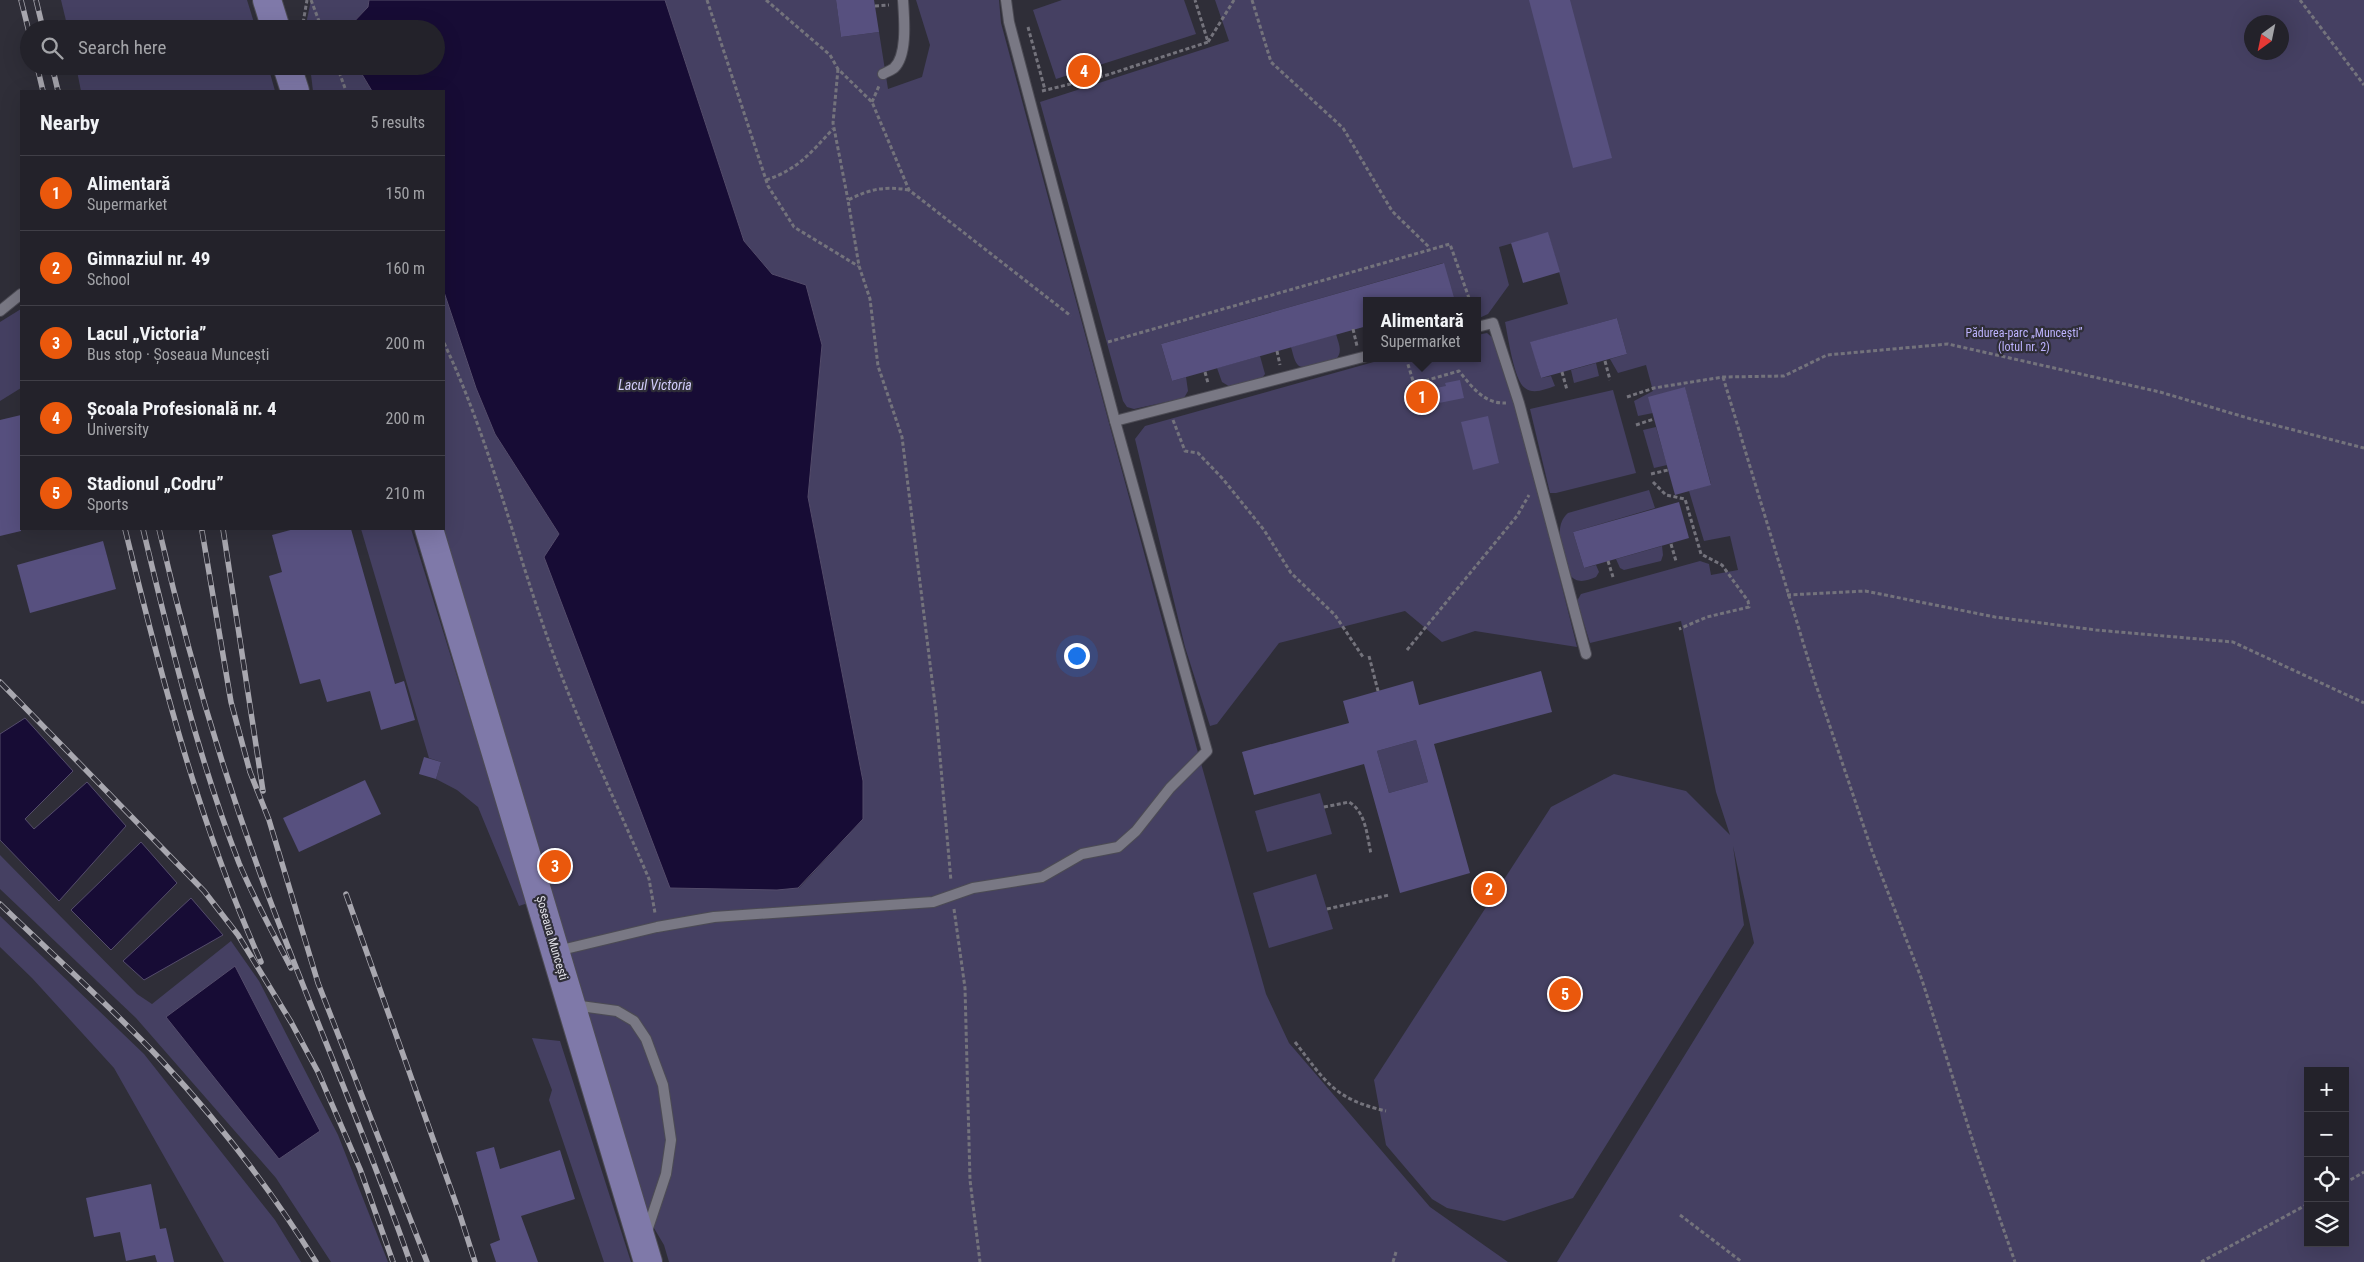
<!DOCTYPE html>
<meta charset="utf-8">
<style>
body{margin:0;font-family:"Roboto Condensed",sans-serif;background:#2f2f36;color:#f1f3f6}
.controls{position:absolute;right:15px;bottom:15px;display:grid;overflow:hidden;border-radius:0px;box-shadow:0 5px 20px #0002}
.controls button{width:45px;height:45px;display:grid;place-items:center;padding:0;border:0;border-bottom:1px solid #403f47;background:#23222a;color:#f1f3f6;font:25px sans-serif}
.compass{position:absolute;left:2244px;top:15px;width:45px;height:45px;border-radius:50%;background:#23222a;box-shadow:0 5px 20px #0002;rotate:213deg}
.you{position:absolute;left:1076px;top:655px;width:18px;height:18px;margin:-12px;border:4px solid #fff;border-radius:50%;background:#1a73e8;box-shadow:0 0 0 8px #1a73e833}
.badge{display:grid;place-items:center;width:32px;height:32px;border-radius:50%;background:#ea580c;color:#fff;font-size:16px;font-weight:700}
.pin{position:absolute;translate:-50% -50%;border:2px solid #fff;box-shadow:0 1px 5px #0006}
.popup{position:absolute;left:1363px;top:297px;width:118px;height:65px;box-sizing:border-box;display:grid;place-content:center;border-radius:0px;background:#23222a;filter:drop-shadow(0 1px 4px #0005);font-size:16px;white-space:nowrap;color:#a3a4a8}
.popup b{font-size:19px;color:#f1f3f6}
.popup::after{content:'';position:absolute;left:50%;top:100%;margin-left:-10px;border:10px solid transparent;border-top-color:#23222a}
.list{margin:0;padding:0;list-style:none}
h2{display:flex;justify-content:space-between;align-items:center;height:65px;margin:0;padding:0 20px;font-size:21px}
h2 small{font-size:16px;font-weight:400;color:#a3a4a8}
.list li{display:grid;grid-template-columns:32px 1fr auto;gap:15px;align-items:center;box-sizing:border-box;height:75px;padding:0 20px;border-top:1px solid #403f47}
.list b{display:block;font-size:19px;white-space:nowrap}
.list p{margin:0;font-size:16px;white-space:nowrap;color:#a3a4a8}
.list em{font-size:16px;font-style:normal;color:#a3a4a8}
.icon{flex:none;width:28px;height:28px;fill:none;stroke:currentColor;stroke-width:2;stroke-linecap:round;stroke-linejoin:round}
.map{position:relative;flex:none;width:2364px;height:1262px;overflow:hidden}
.search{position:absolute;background:#23222a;box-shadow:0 5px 20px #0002;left:20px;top:20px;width:425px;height:55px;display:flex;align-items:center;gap:12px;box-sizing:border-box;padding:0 18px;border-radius:28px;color:#a3a4a8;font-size:19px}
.panel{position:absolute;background:#23222a;box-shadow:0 5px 20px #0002;left:20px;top:90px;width:425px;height:440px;border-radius:0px}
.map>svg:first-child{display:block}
</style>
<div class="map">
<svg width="2364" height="1262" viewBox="0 0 2364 1262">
<rect width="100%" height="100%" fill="#2f2e38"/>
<g fill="#454062" fill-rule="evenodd">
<polygon points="61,0 247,0 256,29 68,29"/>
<polygon points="311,0 369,0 368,7 347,29 305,29"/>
<polygon points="665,0 836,0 841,37 879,32 888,89 922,77 930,45 916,0 999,0 1001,23 1197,749 1266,994 1289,1043 1430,1207 1508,1262 669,1262 664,1245 642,1208 441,529 444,529 444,292 476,388 495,434 559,534 799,888 863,819 863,781 808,497 822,345 806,285 772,274 744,241"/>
<polygon points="1062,0 1184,0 1196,34 1056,79 1033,10"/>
<path d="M1215,0H2364V1262H1557L1754,943L1733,846L1744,925L1573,1198L1504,1221L1447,1208L1432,1199L1386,1145L1374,1080L1551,807L1614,774L1686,791L1730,835L1716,792L1681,621L1590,643L1577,601L1581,594L1700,561L1709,564L1711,575L1738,570L1730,536L1704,541L1689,491L1711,484L1685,388L1653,413L1638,416L1634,401L1653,391L1646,365L1618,373L1610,359L1627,354L1617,318L1531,342L1541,378L1551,376L1555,386C1546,389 1533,395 1525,388C1514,381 1508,336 1505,322L1568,304L1548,233L1499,247L1509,285L1488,314L1477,319V301H1454L1443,263L1161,344L1172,381L1186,377L1188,391L1184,398L1134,409L1127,407L1123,401L1040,102L1229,41ZM2252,22H2282V52H2252ZM2308,1071H2345V1243H2308Z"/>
<polygon points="76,66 268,66 275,91 81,91"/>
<polygon points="310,66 357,66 372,91 313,91"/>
<polygon points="21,309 21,388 0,401 0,322"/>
<polygon points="1487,333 1494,339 1523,431 1577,647 1475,631 1442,642 1405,611 1279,643 1217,724 1210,726 1185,647 1135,439 1145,426 1388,358 1477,358 1477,335"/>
<path d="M1336,334C1338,342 1343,351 1337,358C1332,363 1305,370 1299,366C1294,362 1293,353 1291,347Z"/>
<polygon points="1260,356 1265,374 1262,378 1232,388 1222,382 1217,368"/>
<polygon points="1596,363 1599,376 1574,383 1571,370"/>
<polygon points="1613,390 1636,473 1556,493 1550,493 1530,409"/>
<polygon points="1656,427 1667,465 1654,468 1643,430"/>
<path d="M1649,490L1655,508L1573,532L1584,568L1596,565L1599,572L1596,577C1586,581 1577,584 1570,575C1565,555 1551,528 1568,513Z"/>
<polygon points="361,529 411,529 528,903 519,906 478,807 457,790 436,779 441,762 429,758"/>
<polygon points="1662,546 1663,555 1661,561 1624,570 1620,568 1616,559"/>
<polygon points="1416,740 1428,782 1389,793 1377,751"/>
<polygon points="1320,793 1332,834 1267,852 1255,811"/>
<polygon points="0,855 137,994 152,1004 231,941 259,981 338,1135 388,1262 331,1262 276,1178 136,1018 0,889"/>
<polygon points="1316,874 1333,929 1269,948 1253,893"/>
<polygon points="0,916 144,1054 275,1220 301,1262 224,1262 114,1068 32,978 0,947"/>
<polygon points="532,1038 560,1041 631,1262 604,1262 549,1100 552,1090"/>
</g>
<g fill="#170c35" stroke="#544c6b">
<polygon points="369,0 665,0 744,241 772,274 806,285 822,345 808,497 863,781 863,819 798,888 777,890 670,888 544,557 559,534 495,434 476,388 444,292 444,91 372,91 357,66 436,66 436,29 347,29 368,7"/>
<polygon points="25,718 73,771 25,819 34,829 87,782 126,826 59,901 0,840 0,734"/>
<polygon points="141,842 177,883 111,950 71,910"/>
<polygon points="191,898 223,935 144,980 123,961"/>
<polygon points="235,966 320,1131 279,1159 166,1017"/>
</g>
<g fill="#57507f" fill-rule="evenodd">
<polygon points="836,0 874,0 879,32 841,37"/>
<polygon points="1529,0 1570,0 1612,158 1573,168"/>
<polygon points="1548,232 1560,272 1523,283 1511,243"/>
<polygon points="1444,263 1455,301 1367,301 1367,326 1172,381 1161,344"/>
<polygon points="1617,318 1627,354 1541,378 1530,342"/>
<polygon points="1460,380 1464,398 1414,408 1411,393 1446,386 1445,383"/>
<polygon points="1685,387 1711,485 1675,495 1648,397"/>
<polygon points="21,415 21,531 0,536 0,420"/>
<polygon points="1488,416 1499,463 1473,470 1461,422"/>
<polygon points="1679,502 1689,538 1584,568 1573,532"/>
<polygon points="294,529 351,529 395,684 404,681 415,720 381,730 370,691 327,702 320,679 300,684 269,576 282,572 272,535"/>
<polygon points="103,541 116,589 30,613 17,565"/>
<path d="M1541,671L1552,712L1434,744L1470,873L1400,893L1364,764L1254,795L1242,752L1349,723L1343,701L1413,681L1419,705ZM1416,740L1428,782L1389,793L1377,751Z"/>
<polygon points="424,757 441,762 436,779 419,774"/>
<polygon points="365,780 381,814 299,852 283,818"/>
<polygon points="494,1147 500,1169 560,1150 575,1199 521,1216 538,1262 496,1262 490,1244 500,1240 476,1152"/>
<polygon points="151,1184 160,1229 166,1228 174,1262 157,1262 155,1255 126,1261 120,1232 94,1237 86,1198"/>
</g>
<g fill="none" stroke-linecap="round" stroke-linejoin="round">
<defs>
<g id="lane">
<path d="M883,74C886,72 892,70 894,68C908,55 904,17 903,0"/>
<polyline points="0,311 21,294"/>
<polyline points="1477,327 1493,323 1519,403 1586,654"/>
<polyline points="1115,421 1367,356"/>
<polyline points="557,951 657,927 714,917 933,902 973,888 1042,877 1082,854 1118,847 1136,831 1170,788 1207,751 1115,421 1009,22 1006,0"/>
<polyline points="573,1005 617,1011 634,1021 646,1039 663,1085 671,1140 666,1174 646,1234"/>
</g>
<g id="primary">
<polyline points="267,0 276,29"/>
<polyline points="287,66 295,91"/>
<polyline points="429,529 648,1262"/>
</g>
</defs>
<use href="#lane" stroke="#4c4b54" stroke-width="12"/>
<use href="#primary" stroke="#4c4b54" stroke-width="30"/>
<g stroke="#74737c" stroke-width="3" stroke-dasharray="4 2.5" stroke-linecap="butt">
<polyline points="311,0 322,29"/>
<polyline points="707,0 768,186 794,227 858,266"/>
<polyline points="766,0 830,55 838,69 872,102 909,190 1071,316"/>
<polyline points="1252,0 1271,62 1343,128 1392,211 1430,248"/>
<polyline points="2300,0 2364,85"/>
<polyline points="875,6 889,5"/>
<polyline points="1028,27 1045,90"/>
<polyline points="302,29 307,0"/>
<polyline points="1208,42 1234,0"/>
<polyline points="337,66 346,91"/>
<polyline points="838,69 833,123 848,200"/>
<polyline points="1042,91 1107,75 1208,42 1195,0"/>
<polyline points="872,102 879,86"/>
<path d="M766,180C799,169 810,153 833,129"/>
<path d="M909,190C884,186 870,189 848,200L859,266L870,299L878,366L902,437L936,712L951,881"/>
<polyline points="1353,329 1357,346"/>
<polyline points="1108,342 1450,244 1470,301"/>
<path d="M444,343C491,442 515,550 553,653C581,730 617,804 649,879L655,913"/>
<polyline points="1277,351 1280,365"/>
<path d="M1406,358L1414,384L1459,371C1472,387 1484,404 1506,403"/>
<polyline points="1605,361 1610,380"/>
<polyline points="1205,372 1208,383"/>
<polyline points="1562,372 1567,390"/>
<polyline points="1723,377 1815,682 1872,851 1922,980 1976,1151 2015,1262"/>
<polyline points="1627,397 1654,388 1723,377 1784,376 1827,355 1948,344 2160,392 2251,419 2364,448"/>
<polyline points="1173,420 1185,451 1198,453 1223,479 1264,530 1291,573 1335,615 1363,657"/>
<polyline points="1636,425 1654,419"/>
<polyline points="1651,474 1668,470"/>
<polyline points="1653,482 1666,495 1685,499 1701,554 1722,565 1748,601 1749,607 1707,617 1679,629"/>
<polyline points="1671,544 1676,561"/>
<polyline points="1608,561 1613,577"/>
<polyline points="1787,595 1865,591 1995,617 2096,630 2233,642 2364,703"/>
<polyline points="1407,650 1517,516 1529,495"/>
<polyline points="1369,656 1378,691"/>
<path d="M1324,807L1349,802C1366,812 1367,836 1371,854"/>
<polyline points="954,909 965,988 970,1180 980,1262"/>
<polyline points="1327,909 1389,895"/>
<path d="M1295,1042C1326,1082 1334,1099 1386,1111"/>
<polyline points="2345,1183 2364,1172"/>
<polyline points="1680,1215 1742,1262"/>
<polyline points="1393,1262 1396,1252"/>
<polyline points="2201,1262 2308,1204"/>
</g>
<use href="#lane" stroke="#797884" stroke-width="10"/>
<use href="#primary" stroke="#7f79a9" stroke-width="28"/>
<defs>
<g id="rail">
<polyline points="21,0 29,32"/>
<polyline points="36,0 43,29"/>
<polyline points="37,66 43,91"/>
<polyline points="52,66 58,91"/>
<path d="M125,529C161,676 199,824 261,962"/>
<path d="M143,529C170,641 197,755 239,863C254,899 273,933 291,968"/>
<path d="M159,529C187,651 222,770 265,887C312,1013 366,1135 410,1262"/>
<polyline points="223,529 263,791"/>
<polyline points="202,531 231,702 250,772 269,820 318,983 427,1262"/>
<polyline points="0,682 204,891 238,935 291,1022 318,1072 360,1169 393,1262"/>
<polyline points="346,894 459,1212 475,1262"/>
<path d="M0,904C54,956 110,1006 161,1060C219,1122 271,1190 316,1262"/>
</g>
</defs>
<use href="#rail" stroke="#a8a7af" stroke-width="5.5"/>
<use href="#rail" stroke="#2f2e38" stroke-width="4" stroke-dasharray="11" stroke-linecap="butt"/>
</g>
<g text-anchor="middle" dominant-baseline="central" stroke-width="4.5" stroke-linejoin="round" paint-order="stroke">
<g font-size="12" fill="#bdb3fe" stroke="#2f2e38">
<text x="2024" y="333">Pădurea-parc „Muncești”<tspan x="2024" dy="14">(lotul nr. 2)</tspan></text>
</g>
<g font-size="12" fill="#e3e2e9" stroke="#2f2e38">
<text transform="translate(552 938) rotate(74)">Șoseaua Muncești</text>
</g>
<g font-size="14" font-style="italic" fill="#d2cdfb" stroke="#2f2e38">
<text x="655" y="385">Lacul Victoria</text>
</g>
</g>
</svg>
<div class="controls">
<button>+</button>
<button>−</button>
<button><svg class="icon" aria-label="locate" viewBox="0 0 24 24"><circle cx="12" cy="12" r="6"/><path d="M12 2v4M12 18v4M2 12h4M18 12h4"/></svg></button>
<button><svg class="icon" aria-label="layers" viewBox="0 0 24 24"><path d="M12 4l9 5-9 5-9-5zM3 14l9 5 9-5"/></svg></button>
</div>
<svg class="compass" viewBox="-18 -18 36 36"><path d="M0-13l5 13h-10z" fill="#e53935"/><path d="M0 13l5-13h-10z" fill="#a3a4a8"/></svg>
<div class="you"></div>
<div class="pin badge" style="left:1422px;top:397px">1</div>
<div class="popup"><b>Alimentară</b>Supermarket</div>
<div class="pin badge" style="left:1489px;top:889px">2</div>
<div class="pin badge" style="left:555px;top:866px">3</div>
<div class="pin badge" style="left:1084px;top:71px">4</div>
<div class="pin badge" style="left:1565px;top:994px">5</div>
<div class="search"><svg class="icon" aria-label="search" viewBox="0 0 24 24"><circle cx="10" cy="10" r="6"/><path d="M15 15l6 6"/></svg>Search here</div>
<section class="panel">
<h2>Nearby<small>5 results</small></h2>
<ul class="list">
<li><span class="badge">1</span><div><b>Alimentară</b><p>Supermarket</p></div><em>150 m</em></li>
<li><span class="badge">2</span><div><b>Gimnaziul nr. 49</b><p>School</p></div><em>160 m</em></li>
<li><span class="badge">3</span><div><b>Lacul „Victoria”</b><p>Bus stop · Șoseaua Muncești</p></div><em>200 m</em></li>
<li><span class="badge">4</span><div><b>Școala Profesională nr. 4</b><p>University</p></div><em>200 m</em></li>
<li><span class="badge">5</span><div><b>Stadionul „Codru”</b><p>Sports</p></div><em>210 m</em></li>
</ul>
</section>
</div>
